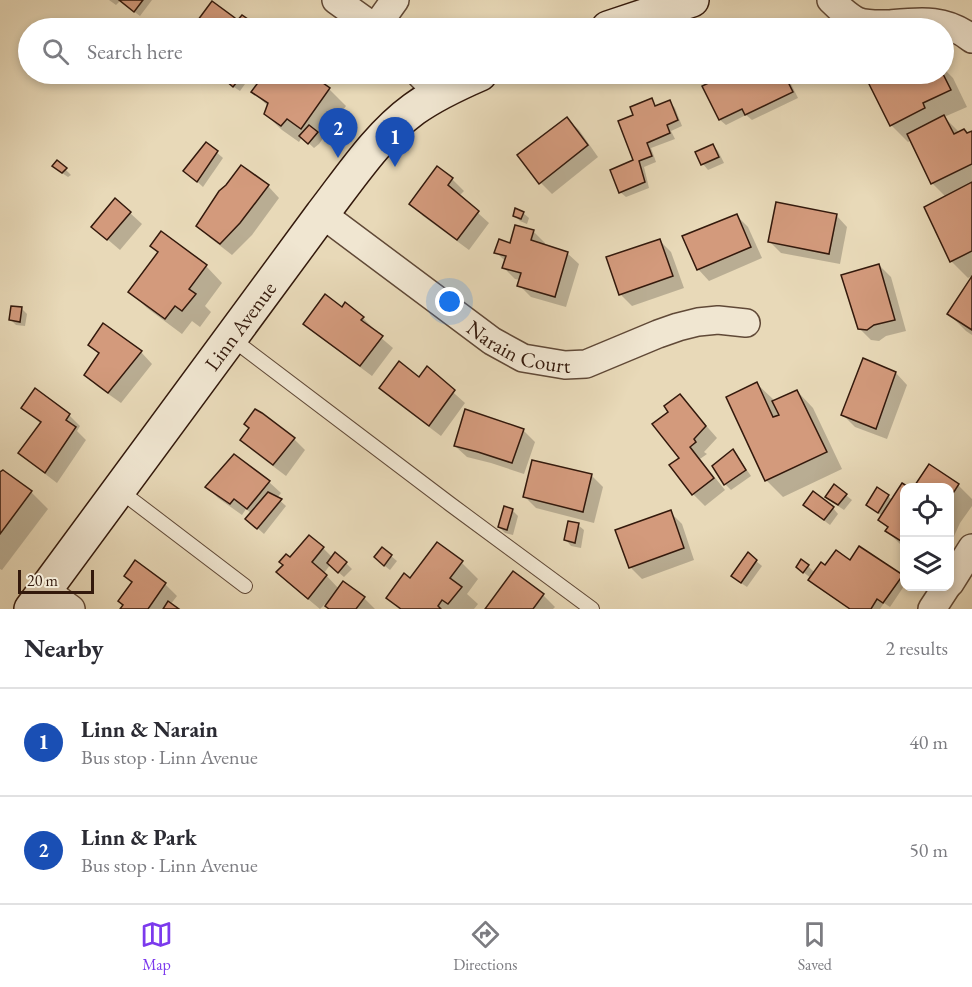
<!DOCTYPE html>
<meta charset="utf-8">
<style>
body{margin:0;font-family:"EB Garamond",serif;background:#f7f7f7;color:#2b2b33}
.controls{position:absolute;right:18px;bottom:18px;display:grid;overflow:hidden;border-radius:12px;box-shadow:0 3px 9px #0003}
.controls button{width:54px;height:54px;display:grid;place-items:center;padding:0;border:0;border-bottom:2px solid #e1e1e2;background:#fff;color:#2b2b33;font:30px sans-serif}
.scale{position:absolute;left:18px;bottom:15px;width:76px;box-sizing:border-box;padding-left:6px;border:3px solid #33190c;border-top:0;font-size:16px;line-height:21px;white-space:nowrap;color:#33190c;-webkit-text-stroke:4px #f0e6d1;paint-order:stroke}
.you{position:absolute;left:450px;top:302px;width:21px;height:21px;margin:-15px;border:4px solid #fff;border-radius:50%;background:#1a73e8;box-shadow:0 0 0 9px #1a73e833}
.badge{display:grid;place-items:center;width:39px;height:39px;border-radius:50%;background:#7c3aed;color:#fff;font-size:20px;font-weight:700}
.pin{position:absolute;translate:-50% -50px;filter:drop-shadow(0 2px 3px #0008)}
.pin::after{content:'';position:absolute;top:32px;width:21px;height:18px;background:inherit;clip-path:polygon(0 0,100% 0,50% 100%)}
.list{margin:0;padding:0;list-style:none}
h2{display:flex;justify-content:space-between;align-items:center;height:78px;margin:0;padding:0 24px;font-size:26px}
h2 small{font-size:20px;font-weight:400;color:#7c7c81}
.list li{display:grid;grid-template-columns:39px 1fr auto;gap:18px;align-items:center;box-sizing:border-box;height:108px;padding:0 24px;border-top:2px solid #e1e1e2}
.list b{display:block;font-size:22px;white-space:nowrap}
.list p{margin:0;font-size:20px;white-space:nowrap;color:#7c7c81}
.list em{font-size:20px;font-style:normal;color:#7c7c81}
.icon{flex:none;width:33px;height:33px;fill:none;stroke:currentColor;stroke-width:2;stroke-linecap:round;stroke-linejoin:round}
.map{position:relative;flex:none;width:972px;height:609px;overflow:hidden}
.search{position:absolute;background:#fff;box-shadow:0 3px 9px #0003;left:18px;right:18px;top:18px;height:66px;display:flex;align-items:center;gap:15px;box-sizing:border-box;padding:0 21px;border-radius:33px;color:#7c7c81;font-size:22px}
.sheet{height:294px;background:#fff}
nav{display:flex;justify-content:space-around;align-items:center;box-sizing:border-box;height:84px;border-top:2px solid #e1e1e2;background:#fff;font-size:16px;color:#7c7c81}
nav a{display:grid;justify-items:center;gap:3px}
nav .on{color:#7c3aed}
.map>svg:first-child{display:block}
</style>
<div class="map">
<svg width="972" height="609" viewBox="0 0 972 609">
<rect width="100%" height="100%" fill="#e8d9b8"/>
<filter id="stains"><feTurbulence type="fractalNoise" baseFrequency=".00333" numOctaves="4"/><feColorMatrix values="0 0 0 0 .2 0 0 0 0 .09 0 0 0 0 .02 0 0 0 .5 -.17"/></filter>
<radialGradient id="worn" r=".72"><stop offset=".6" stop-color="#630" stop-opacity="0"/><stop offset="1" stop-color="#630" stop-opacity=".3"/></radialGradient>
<g fill="#0003">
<polygon points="109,0 152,0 140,16 120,1 116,5"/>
<polygon points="212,3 238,23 242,17 258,28 193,28"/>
<polygon points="944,69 953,78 967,107 944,117 960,133 968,135 972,132 972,276 968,278 951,261 946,197 932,183 911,140 908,142 891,125 866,74 944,74"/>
<polygon points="227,74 243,74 239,78 245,84 240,91 231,85"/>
<polygon points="257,74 314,74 312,77 329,89 346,106 319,144 314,148 302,137 299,142 282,130 265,114 268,106 253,92 261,81 255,76"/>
<polygon points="731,74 786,74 798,98 752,120 746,115 726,125 720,120 704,87"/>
<polygon points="651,100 657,107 670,102 675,108 682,126 671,131 675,139 651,148 656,162 644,167 649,188 626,197 620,192 635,161 635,115"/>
<polygon points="567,119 579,130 598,157 552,194 541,183"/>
<polygon points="207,144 223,158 203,187 191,176"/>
<polygon points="713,146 718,151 724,163 708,170 703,164"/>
<polygon points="438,168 452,179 464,191 459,196 489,223 469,250 423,216 411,204"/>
<polygon points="65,169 71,175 68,177 59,171"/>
<polygon points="268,186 279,198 252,235 232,255 209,237 198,226"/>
<polygon points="130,213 142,224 120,250 93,227"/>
<polygon points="523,213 529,218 527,224 520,221 514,215"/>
<polygon points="736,215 748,227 762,258 709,281 698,269"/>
<polygon points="836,215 847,227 840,264 781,253 770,242"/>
<polygon points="533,231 545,243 544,246 567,253 579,264 566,307 531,297 519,285 520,280 515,279 504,268 506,262 496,252"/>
<polygon points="659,240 671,252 684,288 632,306 620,294"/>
<polygon points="879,265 891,277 906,331 886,336 879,341 871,340 859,328"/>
<polygon points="206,266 222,283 205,306 211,312 200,327 192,321 182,334 147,308 130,292"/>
<polygon points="972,279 972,335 966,331 949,314"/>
<polygon points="21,308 27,314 25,326 16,325 11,320"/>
<polygon points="342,309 363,318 374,329 373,331 393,348 372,376 317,335 305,323"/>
<polygon points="90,345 141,352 152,364 121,403 97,386 86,375 100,355"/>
<polygon points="864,360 896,373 907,385 887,439 855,427 843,415"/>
<polygon points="427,369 465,403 441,436 392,399 381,388 419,379"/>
<polygon points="757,384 774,400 797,391 813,408 842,469 783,497 766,480"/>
<polygon points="680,396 717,438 704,452 707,454 700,459 725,490 705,506 693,494 671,465 681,458 670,412"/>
<polygon points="23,408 69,415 80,426 77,431 86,440 57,483 32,464 20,453 41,424"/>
<polygon points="523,430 535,442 524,474 491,463 467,457 455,446"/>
<polygon points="294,439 305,450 286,476 253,451 242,440"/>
<polygon points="733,451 738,457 751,476 731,490 725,484 714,467"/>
<polygon points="0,474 31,492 48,509 2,570 0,569"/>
<polygon points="591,475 603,487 594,523 536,508 525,497"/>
<polygon points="269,482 281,493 277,498 286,506 264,534 253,524 252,514 246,509 242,515 218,498 207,487"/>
<polygon points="903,485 904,488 904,548 887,531 889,529 880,520 882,516 868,505 888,496 892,500"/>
<polygon points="958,485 972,499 972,506 960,523 950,545 950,488"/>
<polygon points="834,486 852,500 844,510 832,502 827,497"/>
<polygon points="833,508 838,514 830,525 810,510"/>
<polygon points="512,510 518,516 513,535 505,533 499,527"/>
<polygon points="670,512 682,524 694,560 642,579 630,567"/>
<polygon points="578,525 584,530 581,548 571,546 566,540"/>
<polygon points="323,548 333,558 346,563 352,569 344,577 330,565 324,573 339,589 364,598 375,609 330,609 325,604 320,609 290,584 278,572 290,559"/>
<polygon points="391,556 397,561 390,570 381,563"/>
<polygon points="756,561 762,566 747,587 738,581"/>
<polygon points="135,562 165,584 177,596 170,605 176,609 122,609 133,583"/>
<polygon points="851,562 902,576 904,579 904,586 890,607 884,603 880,609 850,609 815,586 810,580 811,578 803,572 808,566 815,573 826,567"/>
<polygon points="462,563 478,579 467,594 478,604 474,609 399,609 388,598"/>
<polygon points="513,573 543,595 555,607 553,609 486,609"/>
</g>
<g fill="#d39a7c" stroke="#33190c" stroke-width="1.5">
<polygon points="119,0 143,0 134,12"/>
<polygon points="212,1 235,18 236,22 242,15 261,28 192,28"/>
<polygon points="227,74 235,74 240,78 233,87 224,79"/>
<polygon points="255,74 310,74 330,88 301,129 287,119 281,126 264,114 268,103 251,92 260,80 253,76"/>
<polygon points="728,74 784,74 793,92 745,115 742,109 719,120 702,86"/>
<polygon points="864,74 943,74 951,90 923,103 925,108 890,126"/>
<polygon points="652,98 655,106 670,100 678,120 667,125 670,133 647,143 652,156 639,161 645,182 619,193 610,170 633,160 618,121 633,115 630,107"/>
<polygon points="944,115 954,134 964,129 967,133 972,131 972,164 931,184 907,134"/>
<polygon points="567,117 588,145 539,184 517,155"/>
<polygon points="309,125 318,132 308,144 299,136"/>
<polygon points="206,142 218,151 197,182 183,171"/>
<polygon points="713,144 719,157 701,165 695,152"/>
<polygon points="57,160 67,168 62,173 52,166"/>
<polygon points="241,165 269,185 240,223 220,244 196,226 219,191 226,185"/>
<polygon points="437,166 453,178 448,185 479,211 457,240 409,204"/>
<polygon points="972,182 972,251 950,262 924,207"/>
<polygon points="115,198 131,212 107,240 91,227"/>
<polygon points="776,202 837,214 829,254 768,242"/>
<polygon points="515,208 524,212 521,219 513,216"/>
<polygon points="737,214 751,247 697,270 682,236"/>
<polygon points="515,225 534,230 531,240 568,252 555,297 517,286 521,273 502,268 506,256 494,253 499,239 510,243"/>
<polygon points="161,231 207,265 189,289 196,294 182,311 175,306 165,319 128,292 158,252 150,246"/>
<polygon points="660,239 673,276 619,295 606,257"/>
<polygon points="879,264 895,320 874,325 867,330 858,329 841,275"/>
<polygon points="972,276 972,330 947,314"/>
<polygon points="325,294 342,307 345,302 364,317 361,320 383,336 360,366 303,324"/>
<polygon points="11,306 22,307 20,322 9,320"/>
<polygon points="103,323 142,351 108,393 84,375 99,353 88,345"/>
<polygon points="863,358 896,372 876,429 841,415"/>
<polygon points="399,361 419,377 427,366 455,390 429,426 379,388"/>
<polygon points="757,382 773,417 779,415 772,401 797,390 827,452 765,481 726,397"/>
<polygon points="35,388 70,414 66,420 76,427 45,473 18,453 41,422 21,408"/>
<polygon points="680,394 706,426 694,439 696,442 690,447 714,478 692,495 669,465 679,458 652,424 668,412 664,406"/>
<polygon points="255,409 262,413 295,438 273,465 240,440 249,428 244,424"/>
<polygon points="465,409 524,429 512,463 478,452 454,446"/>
<polygon points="733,449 746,470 724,485 712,466"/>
<polygon points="234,454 270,481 247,509 234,499 230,504 205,487"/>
<polygon points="532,460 592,474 583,512 523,497"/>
<polygon points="929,464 959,484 950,498 950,488 913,488"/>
<polygon points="3,470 32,491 0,534 0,472"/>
<polygon points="902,483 910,488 904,488 904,543 885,531 888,527 878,520"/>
<polygon points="834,484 847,494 838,505 825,497"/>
<polygon points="877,487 889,495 878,513 866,505"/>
<polygon points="813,491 834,507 824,520 803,505"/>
<polygon points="268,492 282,499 257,529 245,519"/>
<polygon points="504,506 513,509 507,530 498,527"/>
<polygon points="671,510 684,548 629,568 615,530"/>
<polygon points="568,521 579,523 575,543 564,540"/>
<polygon points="309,535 324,547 312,562 327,575 308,599 276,572 283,565 279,562 286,554 290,557"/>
<polygon points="437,542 463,561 450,578 462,587 448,604 442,600 438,606 441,609 401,609 386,598 404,573 410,578"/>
<polygon points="859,546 903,575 883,603 877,599 871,609 850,609 808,580 821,562 825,565 836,550 850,560"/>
<polygon points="382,547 392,555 384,566 374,557"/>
<polygon points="335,552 347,562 338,573 327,563"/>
<polygon points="748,552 757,560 741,583 731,576"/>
<polygon points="801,559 809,565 803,573 796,567"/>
<polygon points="135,560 166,583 148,609 120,609 123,605 118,601 132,582 124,576"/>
<polygon points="513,571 544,594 533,609 485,609"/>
<polygon points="343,581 365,597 356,609 329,609 325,606"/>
<polygon points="168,601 179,609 163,609"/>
</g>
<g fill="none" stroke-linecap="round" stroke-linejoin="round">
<defs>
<g id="service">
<polyline points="231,338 450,504 592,609"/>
<polyline points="119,490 245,586"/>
</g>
<g id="minor">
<polyline points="336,0 375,28"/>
<path d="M831,0C839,8 847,16 857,21C867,25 880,24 890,24C921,21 946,18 972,39"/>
<polyline points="375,28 395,0"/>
<polyline points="420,74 438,93"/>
<path id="s1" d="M322,214L492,341L523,358L565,365L586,364L658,334L678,327L698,322L718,320L746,323"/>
<polyline points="950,583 972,548"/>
<polyline points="45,590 71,609"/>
<polyline points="932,609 947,586"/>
</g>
<g id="secondary">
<polyline points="608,28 692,0"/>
<path id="s2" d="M31,609L322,214C350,178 377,136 414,109C435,94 457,84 480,74"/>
</g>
</defs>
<use href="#service" stroke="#604937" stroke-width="16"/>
<use href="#minor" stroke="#604937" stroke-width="30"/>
<use href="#secondary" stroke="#33190c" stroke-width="36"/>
<use href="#service" stroke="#f0e6d1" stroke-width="14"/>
<use href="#minor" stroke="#f0e6d1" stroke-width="27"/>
<use href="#secondary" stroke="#f0e6d1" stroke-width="33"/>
</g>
<g text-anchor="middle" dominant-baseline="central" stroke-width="4.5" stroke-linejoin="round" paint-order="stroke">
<g font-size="21" fill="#33190c" stroke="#f0e6d1">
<text stroke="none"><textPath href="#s2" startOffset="352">Linn Avenue</textPath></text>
<text stroke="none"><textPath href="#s1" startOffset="240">Narain Court</textPath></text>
</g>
</g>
<rect width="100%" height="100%" filter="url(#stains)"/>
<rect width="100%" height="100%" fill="url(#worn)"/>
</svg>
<div class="controls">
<button><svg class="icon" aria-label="locate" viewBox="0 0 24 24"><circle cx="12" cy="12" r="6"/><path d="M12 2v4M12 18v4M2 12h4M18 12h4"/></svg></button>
<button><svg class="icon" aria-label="layers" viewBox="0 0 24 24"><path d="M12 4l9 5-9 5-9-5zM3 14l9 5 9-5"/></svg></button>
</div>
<div class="scale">20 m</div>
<div class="you"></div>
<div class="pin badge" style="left:395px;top:167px;background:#1a4fb4">1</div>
<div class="pin badge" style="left:338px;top:158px;background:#1a4fb4">2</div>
<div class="search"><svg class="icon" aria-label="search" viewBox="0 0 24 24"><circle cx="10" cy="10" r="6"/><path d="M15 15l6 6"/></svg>Search here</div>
</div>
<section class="sheet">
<h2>Nearby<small>2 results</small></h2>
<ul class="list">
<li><span class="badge" style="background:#1a4fb4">1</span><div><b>Linn &amp; Narain</b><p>Bus stop · Linn Avenue</p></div><em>40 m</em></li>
<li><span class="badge" style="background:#1a4fb4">2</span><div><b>Linn &amp; Park</b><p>Bus stop · Linn Avenue</p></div><em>50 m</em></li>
</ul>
</section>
<nav>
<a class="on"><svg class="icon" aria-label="map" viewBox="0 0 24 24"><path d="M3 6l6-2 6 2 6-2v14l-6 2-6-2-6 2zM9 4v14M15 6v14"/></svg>Map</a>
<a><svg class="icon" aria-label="directions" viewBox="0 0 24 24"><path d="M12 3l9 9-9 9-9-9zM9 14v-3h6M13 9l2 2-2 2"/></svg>Directions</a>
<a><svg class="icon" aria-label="saved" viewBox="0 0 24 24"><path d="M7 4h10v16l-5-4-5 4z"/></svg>Saved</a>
</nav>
